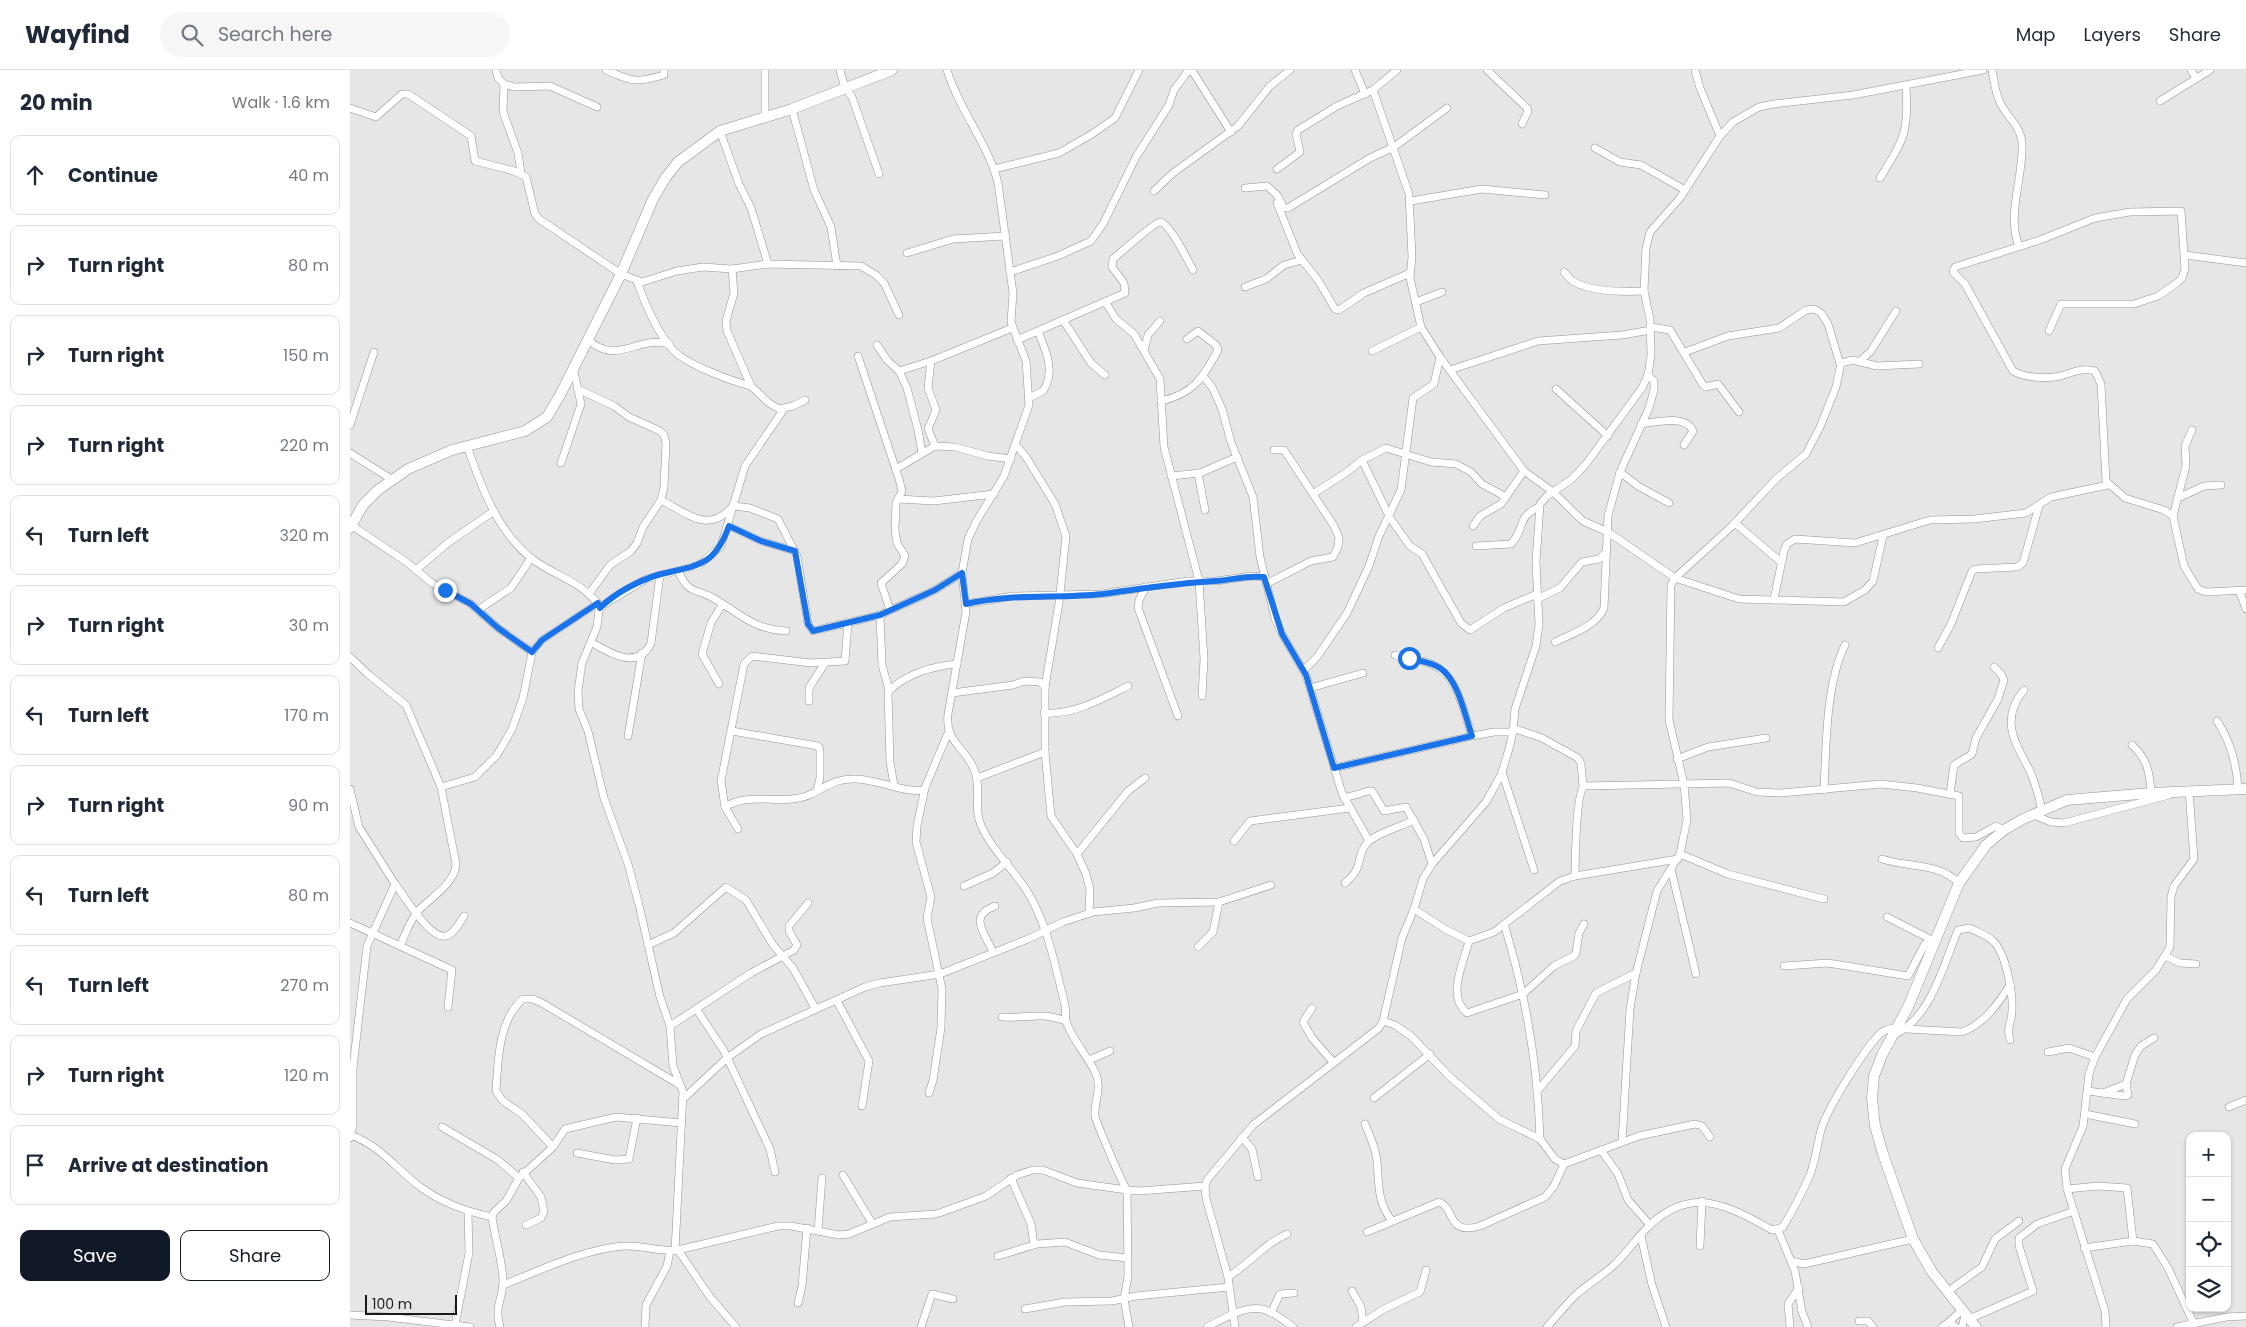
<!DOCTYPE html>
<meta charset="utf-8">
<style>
body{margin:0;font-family:Poppins,sans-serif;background:#f6f6f7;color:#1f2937}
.controls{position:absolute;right:15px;bottom:15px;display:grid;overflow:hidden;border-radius:10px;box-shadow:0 1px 4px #0004}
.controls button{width:45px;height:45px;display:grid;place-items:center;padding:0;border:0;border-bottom:1px solid #e0e1e3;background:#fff;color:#1f2937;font:25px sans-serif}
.scale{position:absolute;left:15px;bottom:12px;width:92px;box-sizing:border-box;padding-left:5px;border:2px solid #1a1a1a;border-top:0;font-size:14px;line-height:18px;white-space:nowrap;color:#1a1a1a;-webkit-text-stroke:4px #e6e6e7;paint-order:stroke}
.stop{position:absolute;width:15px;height:15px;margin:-11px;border:4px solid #1a73e8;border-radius:50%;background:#fff}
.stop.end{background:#1a73e8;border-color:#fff;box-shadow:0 1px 5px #0008}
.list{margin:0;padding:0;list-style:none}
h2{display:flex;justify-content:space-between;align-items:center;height:65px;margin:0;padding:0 20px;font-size:21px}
h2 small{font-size:16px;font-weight:400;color:#747a83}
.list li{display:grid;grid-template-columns:32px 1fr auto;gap:15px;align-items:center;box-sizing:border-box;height:80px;margin:0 10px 10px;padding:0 10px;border:1px solid #e0e1e3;border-radius:10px}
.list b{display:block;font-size:19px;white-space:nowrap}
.list em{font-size:16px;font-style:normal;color:#747a83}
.actions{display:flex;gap:10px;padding:15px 20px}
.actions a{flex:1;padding:11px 0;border:1px solid #111827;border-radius:10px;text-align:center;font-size:18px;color:#111827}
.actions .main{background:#111827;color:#fff}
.icon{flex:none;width:28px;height:28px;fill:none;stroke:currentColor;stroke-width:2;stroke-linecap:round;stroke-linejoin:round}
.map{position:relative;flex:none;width:1896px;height:1257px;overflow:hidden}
header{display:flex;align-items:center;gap:30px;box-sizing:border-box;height:70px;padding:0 25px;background:#fff;border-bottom:1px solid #e0e1e3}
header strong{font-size:24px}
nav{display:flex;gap:28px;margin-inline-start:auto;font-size:18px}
.search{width:350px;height:45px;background:#f6f6f7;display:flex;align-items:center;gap:12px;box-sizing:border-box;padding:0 18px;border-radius:28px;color:#747a83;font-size:19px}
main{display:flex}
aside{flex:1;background:#fff}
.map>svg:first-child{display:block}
</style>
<header>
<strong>Wayfind</strong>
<div class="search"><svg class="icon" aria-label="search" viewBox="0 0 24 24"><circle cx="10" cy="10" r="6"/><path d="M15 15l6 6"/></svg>Search here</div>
<nav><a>Map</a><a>Layers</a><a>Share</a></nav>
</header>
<main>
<aside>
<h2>20 min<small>Walk · 1.6 km</small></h2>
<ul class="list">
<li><svg class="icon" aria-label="ahead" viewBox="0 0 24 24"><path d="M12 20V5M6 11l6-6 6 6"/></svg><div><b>Continue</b></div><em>40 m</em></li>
<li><svg class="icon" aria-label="right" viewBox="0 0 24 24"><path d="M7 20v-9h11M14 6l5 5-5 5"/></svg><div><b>Turn right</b></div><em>80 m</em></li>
<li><svg class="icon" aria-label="right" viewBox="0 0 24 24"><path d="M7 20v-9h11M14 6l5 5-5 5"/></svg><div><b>Turn right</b></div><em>150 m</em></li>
<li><svg class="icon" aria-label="right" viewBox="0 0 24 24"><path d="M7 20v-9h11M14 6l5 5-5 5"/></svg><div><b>Turn right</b></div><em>220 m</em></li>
<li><svg class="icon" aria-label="left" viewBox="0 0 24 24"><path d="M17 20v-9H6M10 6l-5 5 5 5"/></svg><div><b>Turn left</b></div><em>320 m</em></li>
<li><svg class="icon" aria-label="right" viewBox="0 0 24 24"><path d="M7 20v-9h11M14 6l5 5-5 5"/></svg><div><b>Turn right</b></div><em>30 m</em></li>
<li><svg class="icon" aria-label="left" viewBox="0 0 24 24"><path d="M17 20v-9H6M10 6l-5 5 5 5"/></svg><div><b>Turn left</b></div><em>170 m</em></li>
<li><svg class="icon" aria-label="right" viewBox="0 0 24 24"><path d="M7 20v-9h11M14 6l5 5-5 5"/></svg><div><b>Turn right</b></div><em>90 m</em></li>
<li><svg class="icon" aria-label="left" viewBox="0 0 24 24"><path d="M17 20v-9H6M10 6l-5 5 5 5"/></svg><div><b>Turn left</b></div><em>80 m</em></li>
<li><svg class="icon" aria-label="left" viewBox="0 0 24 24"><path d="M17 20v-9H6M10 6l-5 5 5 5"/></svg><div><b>Turn left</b></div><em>270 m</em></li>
<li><svg class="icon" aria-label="right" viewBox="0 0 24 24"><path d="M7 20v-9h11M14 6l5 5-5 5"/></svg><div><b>Turn right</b></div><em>120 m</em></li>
<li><svg class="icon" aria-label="arrive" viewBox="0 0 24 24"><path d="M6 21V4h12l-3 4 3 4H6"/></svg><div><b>Arrive at destination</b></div></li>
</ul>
<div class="actions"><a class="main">Save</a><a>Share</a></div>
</aside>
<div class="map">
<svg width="1896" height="1257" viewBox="0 0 1896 1257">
<rect width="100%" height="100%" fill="#e6e6e7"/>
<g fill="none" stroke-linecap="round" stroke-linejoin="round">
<defs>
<g id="street">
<polyline points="146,0 148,8 154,14 153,42 168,83 171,103"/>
<path d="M256,0C283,12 285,13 314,5V0"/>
<polyline points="490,0 495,18 502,27 529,104"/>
<path d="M597,0C609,40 638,73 648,113L663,223L661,252L676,291L679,335L654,406L626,452L618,469L612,503L616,542L598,644C595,672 614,676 624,699C632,717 623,738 631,755C641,779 663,799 677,821C698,855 705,896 715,935C716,940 715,946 716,951C720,966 739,988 746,1004C752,1019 744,1031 745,1046C746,1052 773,1115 777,1120L789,1121L855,1116"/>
<polyline points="1005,0 1015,24"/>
<polyline points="1137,0 1177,38 1178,41 1172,54"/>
<polyline points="1345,0 1350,18 1370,66"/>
<path d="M1642,0C1644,10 1645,21 1649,30C1655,46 1671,55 1672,73C1674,106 1656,145 1669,176"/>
<polyline points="1841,0 1846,8"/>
<polyline points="154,14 164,17 200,16 247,37"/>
<polyline points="1023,20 1059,124 1062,187 1060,208 1071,257 1090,287 1174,401 1203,422 1233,451 1258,462 1325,508 1389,529 1494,532 1515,520 1523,511 1533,466"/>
<polyline points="1810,31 1860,0"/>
<polyline points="0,38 26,47 52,24 58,24 121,66 125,91 164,101 176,107 185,144 189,149 271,204 292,212 327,201 353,197 382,199 418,194 511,196 526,205 534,213 549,245"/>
<polyline points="442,39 464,120 481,157 487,196"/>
<polyline points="415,47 415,0"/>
<polyline points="370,61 389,114 401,138 418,194"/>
<polyline points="1245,78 1270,92 1291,95 1335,120"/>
<polyline points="644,99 709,83 742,64 765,48 789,0"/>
<polyline points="927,99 950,82 946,64 948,60 987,36 1023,20 1047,0"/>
<path d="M1530,108C1554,69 1559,63 1556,16"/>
<polyline points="895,118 917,116 927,125 934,138 938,138 1020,88 1044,77 1097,38"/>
<polyline points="804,121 823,103 888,56 920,16 940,0"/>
<polyline points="1061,131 1132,119 1195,125"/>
<polyline points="927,133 947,183 952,190"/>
<polyline points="557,183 603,169 656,166"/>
<polyline points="1835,185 1896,193"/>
<polyline points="382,199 384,223 376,251 377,261 401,316 419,333 429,339 443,336 455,330"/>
<polyline points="660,202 708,186 741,171 753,154 786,87 819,35 824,20 838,1 843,2 881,62"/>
<path d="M1214,202C1218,206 1221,211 1226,213C1245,222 1274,222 1294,221"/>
<path d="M287,211C295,234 305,259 322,279C335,294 381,311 401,316"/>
<polyline points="895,217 916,209 934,195 952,190 968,210 985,239 989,240 1014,223 1060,203"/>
<polyline points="1066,232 1092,222"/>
<polyline points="756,233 766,249 784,264 810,309 814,377 849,511 854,589 852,626"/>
<polyline points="713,250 741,293 755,305"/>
<polyline points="1301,257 1320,260 1353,315 1356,317 1368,314 1389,342"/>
<path d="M1699,261L1711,234H1784L1808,226L1827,213L1832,208L1835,199L1831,141L1780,142L1745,148L1690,170L1605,197L1603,202L1615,214L1663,301C1675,308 1697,309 1710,306C1722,303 1733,297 1745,301L1751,314L1756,411L1775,428L1814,440L1823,446L1834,496L1848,519L1856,522L1896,520"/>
<path d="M237,269C268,297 286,265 319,274"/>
<path d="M667,270L775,223L774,213L762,197L763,189C769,184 805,152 810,152C819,152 838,191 843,200"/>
<polyline points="527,275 537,290 549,301 557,318 568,360 572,383"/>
<polyline points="794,280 798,265 810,251"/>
<polyline points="1022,281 1071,257"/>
<polyline points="1335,282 1378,266 1429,258 1456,240 1464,239 1471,243 1478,254 1490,294"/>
<polyline points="508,286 549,409 552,421 546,433 545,460 547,473 555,486 552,494 531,513 540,540"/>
<polyline points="581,291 578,318 586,340 578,359 585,376"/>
<polyline points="1509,292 1521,281 1546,241"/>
<polyline points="1100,300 1188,271 1272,265 1301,260"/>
<polyline points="549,301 581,291 662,258"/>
<polyline points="854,307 862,317 872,339 881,372 903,427 910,487 925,548 932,564 956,605 992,723 1019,771"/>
<polyline points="1206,319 1258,366"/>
<polyline points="230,320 264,336 279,347 310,361 314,365 316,373 314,417 311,430 293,457 287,473 281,481 260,495 239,524"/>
<path d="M679,328L693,321C706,302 696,281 688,261"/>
<path d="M811,331C843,324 853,308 868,280L866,275L848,261L837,269"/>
<path d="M1291,354C1305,352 1336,344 1343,361L1334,375"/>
<polyline points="0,355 24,282"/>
<polyline points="666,375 676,387 705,434 716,466 709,533 695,617 695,682 701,746 727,784 736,804 740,819 739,843"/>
<path d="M117,376C131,416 147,461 181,488C202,505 234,512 249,536"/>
<polyline points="0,383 41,409"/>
<polyline points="1012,390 1040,448 1060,476 1072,484 1111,553 1120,560 1154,538 1187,524"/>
<polyline points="211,393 231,334 223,297"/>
<polyline points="546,399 585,376 605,377 638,386 661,389"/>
<polyline points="1270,402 1288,416 1319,433"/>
<polyline points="848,403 855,440"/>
<polyline points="821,406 850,403 887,387"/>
<polyline points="963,424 997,402 1012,390 1036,378 1081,392 1106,394 1121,402 1132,414 1156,427"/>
<polyline points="1828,428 1854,416 1871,415"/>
<polyline points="548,429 584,431 644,424"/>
<path d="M311,430C337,443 358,465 383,436L400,438L428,449L447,486L458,554L463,561L530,545L585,520L612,503"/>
<polyline points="1823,446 1836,396 1835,376 1842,360"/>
<polyline points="1385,453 1431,492"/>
<polyline points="1,455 55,491 82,513 121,534 148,558 182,582"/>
<polyline points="379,456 411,471 445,481"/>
<polyline points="1123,456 1130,446 1151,434 1174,401"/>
<path d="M1126,476L1161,474C1176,458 1166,447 1189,437"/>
<polyline points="66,500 99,472 144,441"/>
<path d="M328,501C340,526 344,517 363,528C391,544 402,559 436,561"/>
<polyline points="916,514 961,491 983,487 988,477 989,468 984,456 934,380 924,380"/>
<polyline points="796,517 789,530 788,538 828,646"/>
<polyline points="1889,520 1896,539"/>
<polyline points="1187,529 1210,518 1232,492 1249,489 1256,482"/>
<polyline points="1424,529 1434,481 1437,474 1445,469 1505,473 1580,450 1624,449 1676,443 1701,427 1758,415"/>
<polyline points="616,534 663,526 751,524 838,511 866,511 902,506 915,507"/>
<polyline points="128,540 161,518 181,488"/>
<polyline points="530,545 532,595 539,620"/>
<path d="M241,572C259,583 288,601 301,573L310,505"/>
<path d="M1205,572C1221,564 1247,556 1254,538L1258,446L1270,402L1299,338L1304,320V311L1298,305"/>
<polyline points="1588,578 1601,554 1622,501 1625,499 1667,497 1673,493 1689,436"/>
<path d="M1045,585C1060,589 1078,590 1090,599C1109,612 1115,646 1122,666"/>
<path d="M0,587L19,605L56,635L91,717L106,794C105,814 80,828 68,841C60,850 55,865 50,876"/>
<polyline points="954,600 967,587 997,543 1019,496 1029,466 1051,420 1063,328 1084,314 1090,287"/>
<polyline points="369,614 352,584 361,553 372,535"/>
<polyline points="960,618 1013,603"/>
<path d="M1674,620C1650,649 1664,671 1679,699C1685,712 1689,727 1692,741"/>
<polyline points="602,623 663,615 674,611 690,612 695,617"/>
<polyline points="459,631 459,618 475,593"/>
<path d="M694,643C724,645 752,629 778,616"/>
<path d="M1867,651C1881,672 1887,694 1888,720"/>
<polyline points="1163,658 1192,668 1228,688 1231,694 1233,716"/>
<polyline points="382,661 468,676 470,680 470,708 467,720"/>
<polyline points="278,666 292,583"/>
<path d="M1782,675C1797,689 1800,702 1801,723"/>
<polyline points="1327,689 1358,677 1416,668"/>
<polyline points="984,698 1122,666 1144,662 1163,662"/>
<polyline points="1152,702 1184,800"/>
<polyline points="627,708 695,682"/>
<path d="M544,715L540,692L538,622C555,604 583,596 607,594"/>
<polyline points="91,717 125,707 147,685 162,659 173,628 182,582 192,570 248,533"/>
<polyline points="575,718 567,756 566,772 581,827 577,848 592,919 591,958 583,1010 579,1023"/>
<polyline points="0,719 9,757 45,814 17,876 3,998 3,1055 0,1068"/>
<path d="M1474,720C1476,677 1476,613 1495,575"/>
<polyline points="1600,724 1604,695 1622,684 1626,668 1648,629 1654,610 1651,604 1644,597"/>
<polyline points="994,728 1019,721 1022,721 1034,741 1056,737 1074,769 1082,794"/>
<path d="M375,737C399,721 433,736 459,725C475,718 485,708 505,709C528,709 551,723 574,720L598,663"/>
<polyline points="1683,745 1701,752 1714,753 1819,725"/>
<polyline points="388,759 375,737 371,711 394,594 402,586 461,593 495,591 498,552"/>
<polyline points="884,771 900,751 1000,738"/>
<polyline points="727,784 778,721 795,708"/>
<polyline points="1330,784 1378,804 1474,829"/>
<path d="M1532,789C1559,798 1587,792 1609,813"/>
<polyline points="1321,799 1346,904"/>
<path d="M1225,806C1225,792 1226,723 1234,716L1379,713L1407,722L1431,723L1531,714L1567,718L1609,726V763L1613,768L1626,767L1646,756L1654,760"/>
<path d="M995,813C1015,797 1005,787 1017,773C1025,764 1052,756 1064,750"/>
<path d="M45,814C54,825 80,870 96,866C104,864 110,852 114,846"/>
<polyline points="614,816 643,803 657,792"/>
<polyline points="1064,839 1095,859 1119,871 1144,862 1210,811 1225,806 1328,789"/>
<polyline points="1537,847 1580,869"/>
<polyline points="0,853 102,900 98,937"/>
<path d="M1155,857C1176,926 1188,997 1190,1069"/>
<path d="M1119,871C1114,891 1096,927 1117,943L1173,924L1204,896L1224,886L1226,883L1229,863L1234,854"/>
<polyline points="298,875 324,863 376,817 396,830 423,875 443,898 465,938"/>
<polyline points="848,877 863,862 869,832"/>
<path d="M643,882C634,862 618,846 645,836"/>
<polyline points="1815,886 1830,893 1846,894"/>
<polyline points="1434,896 1478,893 1558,906 1575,874 1588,866"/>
<polyline points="487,931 519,991 512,1036"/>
<polyline points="962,938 953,952 962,968 983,992"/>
<polyline points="347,940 374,981 420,1079 425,1102"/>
<path d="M652,947C677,949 689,941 716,951"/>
<polyline points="1033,951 1045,955 1061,966 1100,1007 1149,1049 1190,1069 1205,1089 1214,1094 1289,1066 1345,1054 1352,1056 1360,1067"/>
<polyline points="320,956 401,903 444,880 447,875 439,861 439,856 458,833"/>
<path d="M1557,959L1612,962C1634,954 1648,934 1660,915"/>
<path d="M1544,965C1581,948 1593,896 1608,860L1620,858C1627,862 1637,865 1643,871C1656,883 1663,923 1662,940C1662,953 1656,956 1660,970"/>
<polyline points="1698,982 1719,978 1745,987"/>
<polyline points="739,990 760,981"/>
<polyline points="1189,1019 1225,976 1226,961 1246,923 1286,903"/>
<polyline points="1738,1021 1774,1026 1778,1025 1776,1014 1785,985 1791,976 1804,968"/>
<polyline points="1753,1023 1776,1014"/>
<polyline points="1024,1028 1080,984"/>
<polyline points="333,1029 377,988 411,964 515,917 530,913 590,904 678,869 713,852 743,842 784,838 808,833 869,832 921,815"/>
<polyline points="1879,1037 1896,1030"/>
<polyline points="1735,1044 1785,1054"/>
<path d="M1015,1054C1020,1066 1026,1079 1027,1091C1029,1114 1027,1132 1042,1151"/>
<polyline points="92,1057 148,1090 169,1108"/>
<path d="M1,1065C33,1078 43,1096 69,1116C92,1133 115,1141 142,1147"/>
<polyline points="892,1067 902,1079 908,1107"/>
<polyline points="1272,1072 1280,939 1286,903 1307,821 1330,784 1337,750 1334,714 1319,650 1321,515 1325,508 1382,456 1426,409 1456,384 1470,357 1486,317 1491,293 1503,290 1527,296 1569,294"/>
<path d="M203,1077L172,1044L153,1031L146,1021C148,992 148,950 173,929H183L192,933L330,1015"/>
<polyline points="1251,1080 1268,1104 1278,1130 1300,1155"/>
<polyline points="227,1083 265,1090 279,1089 287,1048"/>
<polyline points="173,1102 191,1127 194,1142 191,1148 176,1155"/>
<polyline points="493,1105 522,1153"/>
<polyline points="661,1108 681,1154 684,1175"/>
<polyline points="1717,1119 1748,1116 1777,1118 1783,1171"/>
<polyline points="468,1160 472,1108"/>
<polyline points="1428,1160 1445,1201 1452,1242 1458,1257"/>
<path d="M1017,1162L1089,1132C1106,1138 1096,1166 1130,1156L1195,1127L1204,1116L1214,1094"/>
<polyline points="1291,1166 1302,1215 1316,1257"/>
<polyline points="1350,1176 1352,1131"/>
<polyline points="1734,1178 1783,1171 1803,1174 1818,1198 1844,1254"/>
<polyline points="328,1180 360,1227 386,1257"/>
<polyline points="325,1181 333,1022 323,996 320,956 310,927 289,835 278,794 254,728 238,661 229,639 228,621 232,593 247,557 249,540 255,534 296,509 349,495 371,476 395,396 434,339"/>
<polyline points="648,1186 687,1174 715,1172 749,1185 778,1188"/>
<polyline points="1442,1191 1454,1194 1563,1169"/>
<path d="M878,1207C899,1194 914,1174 937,1164"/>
<path d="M153,1215C191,1200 234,1179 274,1176C293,1175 310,1182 328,1180L428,1156H441L489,1165L499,1164L540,1147L586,1144L595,1141L636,1126L667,1105L683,1100H693L727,1113L777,1120L778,1206L774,1229L779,1257"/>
<polyline points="1002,1221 1011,1237 1013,1252"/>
<polyline points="1597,1222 1632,1197 1645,1169 1669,1151"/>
<polyline points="448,1233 452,1216 457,1158"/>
<polyline points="675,1239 715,1232 762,1231 786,1226 879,1217"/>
<polyline points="921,1243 930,1224 944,1223"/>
<polyline points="0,1245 38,1247 120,1257"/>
<polyline points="1619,1249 1683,1221 1669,1176 1669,1168 1687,1154 1724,1141"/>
<polyline points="1509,1251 1518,1251 1523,1257"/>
<polyline points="105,1255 119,1183 118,1142"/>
<path d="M150,1257C144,1236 153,1229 153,1210C152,1189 145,1168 142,1147L144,1142L156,1131L169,1108L203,1077L215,1059L266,1047L331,1053"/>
<polyline points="295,1257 296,1235 317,1196 320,1181"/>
<polyline points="571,1257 582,1224 603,1229"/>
<path d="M857,1257C873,1249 893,1236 912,1239C923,1241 934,1251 943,1257"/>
<polyline points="885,1257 878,1207 856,1128 855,1116 857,1110 903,1055 1029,958 1033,951 1052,868 1064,839 1073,809 1082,794 1136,732 1151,705 1159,679 1163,662 1165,639 1186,576 1189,555 1186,492 1190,434 1197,426 1222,409 1236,394 1292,318 1298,305 1301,285 1300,249 1294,221 1296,178 1300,162 1330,128 1370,66 1383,52 1409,37 1424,34 1503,25 1633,0"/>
<polyline points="1006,1257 1034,1239 1070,1222 1076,1200"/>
<path d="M1197,1257C1207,1246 1217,1233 1228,1223C1240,1213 1253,1205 1264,1195C1277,1183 1287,1167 1300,1155C1343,1115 1379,1136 1422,1160L1433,1157C1443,1140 1452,1123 1460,1105C1466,1089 1467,1073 1472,1057C1479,1036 1516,976 1532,962C1537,959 1541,958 1547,958"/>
<polyline points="1440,1257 1438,1234 1449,1218"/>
<polyline points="1592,1257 1599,1252"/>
<polyline points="1606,1257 1599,1252 1611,1241"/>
<polyline points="1612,1257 1615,1245"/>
<polyline points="1756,1257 1755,1241 1717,1119 1715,1099 1733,1056 1739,1004 1745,987 1777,929 1806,900 1820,877 1821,827 1824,816 1844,789 1839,720"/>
<polyline points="1827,1257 1876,1247 1896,1246"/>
</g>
<g id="secondary">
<polyline points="0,458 13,435 28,420 58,399 102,380 175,361 197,347 210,325 271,204 303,129 316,107 328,92 370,61 442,39 542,0"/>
<polyline points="1626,1257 1582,1202 1563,1169 1533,1084 1525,1056 1522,1028 1524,1006 1532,985 1558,937 1609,813 1636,775 1654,760 1673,749 1717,730 1801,723 1896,719"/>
</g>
</defs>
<use href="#street" stroke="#939394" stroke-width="8"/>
<use href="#secondary" stroke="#939394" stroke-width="11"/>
<use href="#street" stroke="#fff" stroke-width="7"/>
<use href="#secondary" stroke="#fff" stroke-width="10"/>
</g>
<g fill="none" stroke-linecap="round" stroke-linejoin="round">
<path stroke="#1a73e8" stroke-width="6" d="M95,520L121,534L148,558L182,582L192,570L248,533L250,538C266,522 290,510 311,504C348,495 364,497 379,456L411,471L445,481L458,554L463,561L530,545L585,520L612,503L616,534C662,523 706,529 752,524C790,519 827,513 866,511C882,510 897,505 914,507L932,564L956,605L984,698L1122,666C1115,646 1109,611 1090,598C1081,592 1069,591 1059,588"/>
</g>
</svg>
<div class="controls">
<button>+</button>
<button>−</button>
<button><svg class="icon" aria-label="locate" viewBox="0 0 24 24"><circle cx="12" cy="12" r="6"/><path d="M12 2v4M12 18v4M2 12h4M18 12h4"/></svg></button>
<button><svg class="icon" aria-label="layers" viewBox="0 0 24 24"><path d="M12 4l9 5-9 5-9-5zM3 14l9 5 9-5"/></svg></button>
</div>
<div class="scale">100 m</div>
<div class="stop" style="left:1059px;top:588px"></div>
<div class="stop end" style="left:95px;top:520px"></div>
</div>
</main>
